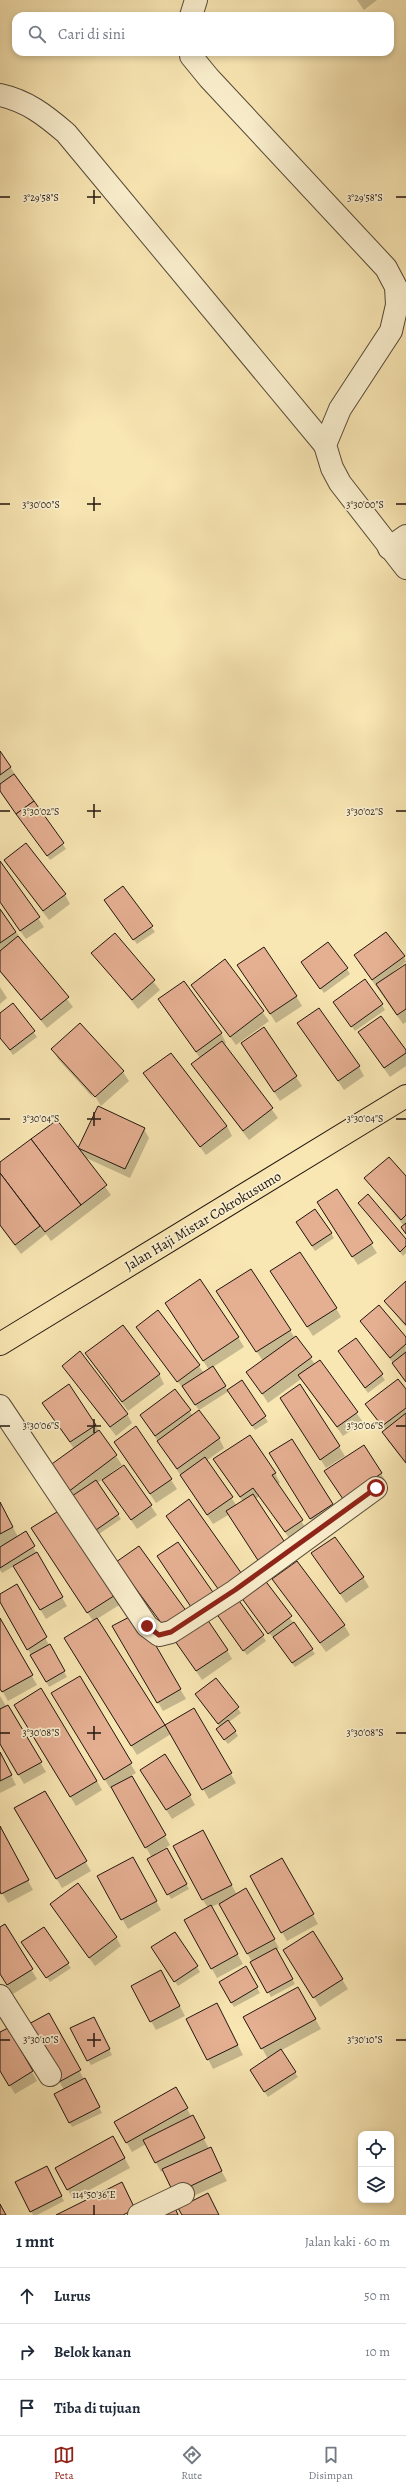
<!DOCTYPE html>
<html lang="id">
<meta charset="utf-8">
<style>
body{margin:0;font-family:Alegreya,serif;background:#f2f2f3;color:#1f2937}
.controls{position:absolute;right:12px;bottom:12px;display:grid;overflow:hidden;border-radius:8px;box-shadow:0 2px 6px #0003}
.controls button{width:36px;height:36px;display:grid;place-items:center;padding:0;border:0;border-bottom:1px solid #e0e1e3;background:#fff;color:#1f2937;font:20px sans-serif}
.stop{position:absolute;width:12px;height:12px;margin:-9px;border:3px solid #8f2418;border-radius:50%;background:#fff}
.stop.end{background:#8f2418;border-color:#fff;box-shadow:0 1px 4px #0008}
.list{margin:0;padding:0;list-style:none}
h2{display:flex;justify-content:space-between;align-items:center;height:52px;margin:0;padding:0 16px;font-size:17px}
h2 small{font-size:13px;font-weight:400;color:#747a83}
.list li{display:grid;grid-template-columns:26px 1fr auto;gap:12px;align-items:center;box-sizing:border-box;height:56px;padding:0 16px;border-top:1px solid #e0e1e3}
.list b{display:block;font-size:15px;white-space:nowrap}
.list em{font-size:13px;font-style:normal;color:#747a83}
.icon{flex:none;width:22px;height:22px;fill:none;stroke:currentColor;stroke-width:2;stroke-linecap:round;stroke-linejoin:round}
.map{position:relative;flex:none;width:406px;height:2215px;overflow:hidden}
.search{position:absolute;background:#fff;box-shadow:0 2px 6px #0003;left:12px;right:12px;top:12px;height:44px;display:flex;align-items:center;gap:10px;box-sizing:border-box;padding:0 14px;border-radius:12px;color:#747a83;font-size:15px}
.sheet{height:220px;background:#fff}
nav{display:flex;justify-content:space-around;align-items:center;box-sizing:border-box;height:56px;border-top:1px solid #e0e1e3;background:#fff;font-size:11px;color:#747a83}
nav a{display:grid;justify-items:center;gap:2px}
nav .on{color:#8f2418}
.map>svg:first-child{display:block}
</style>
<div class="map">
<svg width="406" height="2215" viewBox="0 0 406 2215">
<rect width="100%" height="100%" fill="#f8e6b3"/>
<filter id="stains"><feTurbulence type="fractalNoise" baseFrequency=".005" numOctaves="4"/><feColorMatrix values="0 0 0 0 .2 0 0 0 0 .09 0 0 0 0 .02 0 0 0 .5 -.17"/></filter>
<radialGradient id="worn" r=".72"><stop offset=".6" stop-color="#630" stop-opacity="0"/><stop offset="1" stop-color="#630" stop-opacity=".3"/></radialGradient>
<g fill="#0003">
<polygon points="357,0 377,0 364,10"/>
<polygon points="0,752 66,849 50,860 0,791"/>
<polygon points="5,861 65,895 70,904 49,920"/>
<polygon points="0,863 44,927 26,939 0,902"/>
<polygon points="123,887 155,932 137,944 108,905"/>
<polygon points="0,911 73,1007 47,1028 0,972"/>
<polygon points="115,935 160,990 138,1009 93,953"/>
<polygon points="404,957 406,962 393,972 394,973 406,965 406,1022 403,1024 358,961"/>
<polygon points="225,961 269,1021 236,1045 192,985"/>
<polygon points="305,967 347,969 350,974 324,993"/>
<polygon points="244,974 296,996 302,1006 276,1023"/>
<polygon points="0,987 7,998 0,1004"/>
<polygon points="159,999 221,1033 226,1043 224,1044 278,1118 249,1140 198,1073 193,1064 200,1058"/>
<polygon points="13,1004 37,1037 13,1055 0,1037 0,1014"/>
<polygon points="382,1005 385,1010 355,1031 338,1007"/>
<polygon points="299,1024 359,1067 364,1076 344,1090"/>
<polygon points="80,1025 123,1072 129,1081 101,1106 93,1093 91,1094 95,1100 58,1059 53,1050"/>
<polygon points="264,1029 302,1086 280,1101 242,1044"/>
<polygon points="365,1042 406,1052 406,1066 390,1077"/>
<polygon points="145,1073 227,1126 232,1136 206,1155"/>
<polygon points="98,1107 144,1129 149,1138 130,1178 84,1157 111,1195 51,1241 46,1234 21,1254 0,1226 0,1163 78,1149"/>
<polygon points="365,1178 406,1178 406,1234 402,1228 404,1226"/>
<polygon points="337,1191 377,1253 358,1265 323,1212"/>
<polygon points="363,1208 406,1240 406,1253 403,1256"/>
<polygon points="300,1228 331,1233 334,1238 315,1251"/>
<polygon points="250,1270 295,1338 315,1364 319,1361 363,1422 343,1436 301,1379 268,1403 248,1372 263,1361 223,1301"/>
<polygon points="271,1271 336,1308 341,1317 313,1336"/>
<polygon points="406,1282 406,1327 385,1302"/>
<polygon points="166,1303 238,1337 244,1347 213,1367 228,1391 242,1382 268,1422 255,1430 229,1391 199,1410 138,1328 158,1312 204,1373 209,1370"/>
<polygon points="361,1322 406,1339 406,1382 393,1363"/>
<polygon points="356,1339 385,1380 368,1393 342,1356"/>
<polygon points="86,1354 159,1374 164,1384 128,1411"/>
<polygon points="63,1366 127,1414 132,1423 116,1436"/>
<polygon points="300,1386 345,1456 326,1468 286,1407"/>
<polygon points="175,1391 193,1416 219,1438 224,1448 206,1461 237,1506 243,1502 220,1469 275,1473 280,1483 277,1484 307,1530 291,1541 260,1496 213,1524 141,1416"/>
<polygon points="406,1391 406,1464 388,1441 383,1432 386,1430 369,1409"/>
<polygon points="43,1403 95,1425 122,1465 111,1473 112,1475 124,1466 157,1515 137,1529 103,1479 97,1483 121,1519 99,1534 56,1476 74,1449"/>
<polygon points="136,1428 177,1489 156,1503 121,1451"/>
<polygon points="292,1440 337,1514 316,1527 276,1462"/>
<polygon points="364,1447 387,1483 349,1508"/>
<polygon points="0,1503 18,1537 25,1533 67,1606 46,1619 14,1566 2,1573 0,1570 0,1548 6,1544 0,1546"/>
<polygon points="38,1538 124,1602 97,1619 164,1726 194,1710 236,1783 209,1799 171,1734 137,1755 70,1648 93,1621"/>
<polygon points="313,1554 363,1577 369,1587 346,1603"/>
<polygon points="123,1572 186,1612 171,1636"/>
<polygon points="274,1580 344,1625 350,1635 326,1652"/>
<polygon points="264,1581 315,1654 295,1667 242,1597"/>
<polygon points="16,1586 67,1677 49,1687 0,1600 0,1595"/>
<polygon points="237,1599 266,1641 247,1655 220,1618"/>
<polygon points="136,1614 186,1699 163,1711 114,1627"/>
<polygon points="0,1620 37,1685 8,1701 0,1687"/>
<polygon points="176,1641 227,1650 232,1659 202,1680"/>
<polygon points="80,1678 136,1773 131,1776 170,1845 155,1854 156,1855 167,1849 189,1889 171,1899 149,1860 152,1858 112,1787 110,1788 53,1694"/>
<polygon points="216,1679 241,1713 229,1722 238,1736 228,1744 220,1734 220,1727 199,1699"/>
<polygon points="0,1696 46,1772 24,1784 0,1743"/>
<polygon points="20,1715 97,1781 102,1790 76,1806"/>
<polygon points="0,1753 16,1785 0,1793"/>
<polygon points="147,1779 190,1796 195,1805 172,1819"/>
<polygon points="44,1792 91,1871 62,1888 15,1809"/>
<polygon points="0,1827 33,1890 8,1903 0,1889"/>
<polygon points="208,1841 237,1895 246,1890 279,1948 276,1950 295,1984 271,1997 220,1903 211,1907 243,1964 217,1978 185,1920 208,1908 203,1900"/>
<polygon points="133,1859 161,1910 128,1929 99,1877"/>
<polygon points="282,1859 318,1924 287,1941 251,1877"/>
<polygon points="51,1905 116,1937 121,1946 95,1966"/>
<polygon points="4,1925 37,1979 13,1994 0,1973 0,1928"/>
<polygon points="313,1932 348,1989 320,2007 290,1959"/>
<polygon points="175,1933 200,1972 178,1986 155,1952"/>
<polygon points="25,1947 68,1964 71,1968 50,1982"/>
<polygon points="246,1968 260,1993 234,2007 220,1983"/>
<polygon points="166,1980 185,2016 156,2030 151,2021"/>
<polygon points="298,1989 321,2029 280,2051 298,2077 268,2097 254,2075 268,2059 245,2017"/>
<polygon points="49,2014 102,2113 72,2127 55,2094 64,2090 28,2025"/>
<polygon points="222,2014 243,2055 213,2069 188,2019"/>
<polygon points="96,2023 112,2055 91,2065 88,2060"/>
<polygon points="8,2029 37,2081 15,2094 0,2069 0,2033"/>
<polygon points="176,2089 227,2181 180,2202 164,2170 161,2172 146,2144 132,2152 115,2122"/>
<polygon points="113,2137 130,2168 73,2199 56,2168"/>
<polygon points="50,2173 64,2201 37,2215 33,2215 17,2183"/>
</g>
<g fill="#e5af92" stroke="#21160f">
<polygon points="0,751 11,767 0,775"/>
<polygon points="14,774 34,801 16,814 0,791 0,784"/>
<polygon points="34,801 64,843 47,856 16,814"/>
<polygon points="26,843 66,894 43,911 4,860"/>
<polygon points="0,861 40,917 20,931 0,902"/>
<polygon points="123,886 153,926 133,940 104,900"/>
<polygon points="0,909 16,932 0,943"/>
<polygon points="386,932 405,956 372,980 354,955"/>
<polygon points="115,933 155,980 132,1000 91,953"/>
<polygon points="18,936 69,997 41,1020 0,971 0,951"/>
<polygon points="328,942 348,968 320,989 301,962"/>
<polygon points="264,947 297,996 270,1014 237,965"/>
<polygon points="225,959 264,1011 230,1037 191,985"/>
<polygon points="406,964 406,1009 397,1015 376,984"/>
<polygon points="365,979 383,1004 351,1027 333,1002"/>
<polygon points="184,981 222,1033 196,1052 158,999"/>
<polygon points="13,1003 35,1031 10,1050 0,1038 0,1013"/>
<polygon points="319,1008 360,1066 338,1081 297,1023"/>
<polygon points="381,1016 406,1050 406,1053 384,1068 358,1032"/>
<polygon points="80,1023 124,1071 95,1097 51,1049"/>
<polygon points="264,1027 297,1076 274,1092 241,1043"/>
<polygon points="222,1041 273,1108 243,1131 191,1064"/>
<polygon points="171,1053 227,1126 200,1147 143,1073"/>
<polygon points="98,1106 145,1128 125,1169 78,1148"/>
<polygon points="57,1120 107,1185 81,1205 31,1139"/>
<polygon points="31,1139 81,1205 45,1232 0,1173 0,1162"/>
<polygon points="389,1157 406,1176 406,1215 401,1220 364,1178"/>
<polygon points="0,1173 40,1226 15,1245 0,1225"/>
<polygon points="337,1189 373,1243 352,1257 317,1202"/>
<polygon points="368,1194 406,1239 406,1246 400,1252 358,1203"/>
<polygon points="315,1209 332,1233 312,1246 296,1222"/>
<polygon points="406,1223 406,1234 401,1227"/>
<polygon points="300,1252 337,1308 307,1327 270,1271"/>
<polygon points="251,1269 291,1330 256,1352 216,1291"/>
<polygon points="200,1279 239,1337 203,1361 165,1303"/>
<polygon points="406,1281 406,1325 384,1301"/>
<polygon points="379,1305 406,1337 406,1344 390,1358 360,1321"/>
<polygon points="158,1310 200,1365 177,1382 136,1327"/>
<polygon points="123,1325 160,1374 122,1402 85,1353"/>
<polygon points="296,1336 312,1357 262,1394 246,1372"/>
<polygon points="356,1338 383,1374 365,1388 338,1351"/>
<polygon points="80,1351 128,1414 110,1427 62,1366"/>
<polygon points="406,1352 406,1382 392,1363"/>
<polygon points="320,1360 358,1412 337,1427 298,1375"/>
<polygon points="213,1366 226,1386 195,1405 182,1386"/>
<polygon points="398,1379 406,1389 406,1408 382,1426 365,1404"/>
<polygon points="242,1380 266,1416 252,1426 227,1390"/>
<polygon points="69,1384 96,1425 70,1442 42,1403"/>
<polygon points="300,1384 340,1446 320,1460 280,1398"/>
<polygon points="175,1389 191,1410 155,1436 140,1415"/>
<polygon points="199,1410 220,1438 177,1469 157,1441"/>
<polygon points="406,1413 406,1463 382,1432"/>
<polygon points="136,1426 172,1479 150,1494 114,1442"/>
<polygon points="99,1430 117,1455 68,1492 49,1466"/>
<polygon points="250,1435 276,1473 272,1475 303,1520 285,1532 253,1488 240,1497 213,1459"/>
<polygon points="292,1439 333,1504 310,1519 269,1453"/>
<polygon points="364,1445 382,1473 343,1499 324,1471"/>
<polygon points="205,1457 233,1497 207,1515 180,1475"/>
<polygon points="124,1465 152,1505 131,1520 102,1480"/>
<polygon points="96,1480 119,1514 96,1530 72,1496"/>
<polygon points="253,1494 288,1547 261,1565 226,1511"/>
<polygon points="189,1499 244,1577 221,1593 166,1516"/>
<polygon points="0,1502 13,1527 0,1534"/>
<polygon points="65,1507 120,1592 87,1613 31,1528"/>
<polygon points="26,1531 35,1546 0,1568 0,1547"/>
<polygon points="335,1537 364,1577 340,1594 311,1553"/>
<polygon points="178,1542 217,1598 195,1613 157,1556"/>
<polygon points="139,1546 187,1612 165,1628 116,1562"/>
<polygon points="37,1552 63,1597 40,1610 13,1566"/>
<polygon points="297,1561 345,1625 320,1643 272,1579"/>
<polygon points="264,1579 292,1616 268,1634 241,1597"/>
<polygon points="17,1584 47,1637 27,1650 0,1602 0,1594"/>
<polygon points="237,1598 264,1635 243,1651 216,1613"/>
<polygon points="137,1613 181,1689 157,1703 112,1626"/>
<polygon points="0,1618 33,1675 2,1692 0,1689"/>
<polygon points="97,1618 165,1725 131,1746 64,1638"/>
<polygon points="207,1619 228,1650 196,1671 175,1641"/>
<polygon points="294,1622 313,1649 292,1663 273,1637"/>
<polygon points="50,1644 65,1671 46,1682 30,1655"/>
<polygon points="80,1676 132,1763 104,1780 51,1693"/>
<polygon points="216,1678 239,1707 218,1724 195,1694"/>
<polygon points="41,1688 97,1781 70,1797 14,1705"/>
<polygon points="8,1705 42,1762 18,1775 0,1744 0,1709"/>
<polygon points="194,1708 232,1773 202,1790 165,1725"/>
<polygon points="228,1720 236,1731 224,1740 216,1729"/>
<polygon points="0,1752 12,1775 0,1781"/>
<polygon points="165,1754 191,1795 166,1810 140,1770"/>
<polygon points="132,1776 166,1835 145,1848 111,1787"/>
<polygon points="45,1791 87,1861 56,1879 14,1808"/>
<polygon points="0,1826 29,1880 1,1894 0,1891"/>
<polygon points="203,1830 232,1885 202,1900 173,1846"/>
<polygon points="167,1848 187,1884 167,1895 147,1859"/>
<polygon points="133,1857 157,1901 121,1920 97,1876"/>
<polygon points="282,1858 314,1914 281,1933 250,1876"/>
<polygon points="78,1883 117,1937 89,1958 50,1904"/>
<polygon points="246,1888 275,1939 247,1954 219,1904"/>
<polygon points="211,1905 238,1954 211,1969 184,1920"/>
<polygon points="5,1924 33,1969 7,1985 0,1974 0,1927"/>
<polygon points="44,1927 69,1963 46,1978 21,1942"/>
<polygon points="313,1931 343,1979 313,1998 283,1950"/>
<polygon points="175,1932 198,1966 174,1982 151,1947"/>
<polygon points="276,1948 293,1979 267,1993 250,1962"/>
<polygon points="246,1966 258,1987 231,2003 219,1982"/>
<polygon points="161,1970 180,2006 150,2022 131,1986"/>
<polygon points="298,1987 316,2019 261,2049 243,2017"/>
<polygon points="217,2003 238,2045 207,2060 186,2019"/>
<polygon points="49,2013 81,2070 59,2082 27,2025"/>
<polygon points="94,2017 110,2049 87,2061 70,2028"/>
<polygon points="8,2028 33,2071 9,2086 0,2071 0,2032"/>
<polygon points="281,2049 296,2072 264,2092 250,2070"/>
<polygon points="85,2078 100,2107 69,2123 54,2094"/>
<polygon points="176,2087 188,2108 126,2143 114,2122"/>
<polygon points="193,2115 205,2138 155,2163 143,2140"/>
<polygon points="113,2136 125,2158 67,2190 55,2168"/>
<polygon points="211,2147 222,2171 174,2194 162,2169"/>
<polygon points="47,2166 62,2196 30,2212 15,2182"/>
<polygon points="122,2182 135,2209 123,2215 56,2215"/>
<polygon points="208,2193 219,2215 182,2215 178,2208"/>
<polygon points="173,2203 178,2215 160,2215"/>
<polygon points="0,2204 6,2215 0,2215"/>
</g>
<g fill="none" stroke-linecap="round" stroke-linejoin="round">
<defs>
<g id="street">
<polyline points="191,16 196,0"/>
<polyline points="191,52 191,56 209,78 386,268 396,287 397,305 391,331 340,409 325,445 332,468 340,483 406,568"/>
<path d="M0,95C27,101 45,115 66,133L325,445"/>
<polyline points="389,548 406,536"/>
<polyline points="0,1406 147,1626 159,1635 171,1632 235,1591 376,1488"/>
<polyline points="0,1996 50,2075"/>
<polyline points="139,2215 183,2194"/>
</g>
<polyline id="primary" points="0,1344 406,1096"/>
</defs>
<use href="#street" stroke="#574a38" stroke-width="24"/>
<use href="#primary" stroke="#21160f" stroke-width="24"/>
<use href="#street" stroke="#faefce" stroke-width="22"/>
<use href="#primary" stroke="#f8e6b3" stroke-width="22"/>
</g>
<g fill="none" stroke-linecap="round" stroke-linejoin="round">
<polyline stroke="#8f2418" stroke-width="5" points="147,1626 159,1635 171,1632 235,1590 376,1488"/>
</g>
<path fill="none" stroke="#21160f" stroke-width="1.5" d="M94,190V204M0,197H10M87,197H101M396,197H406M94,497V511M0,504H10M87,504H101M396,504H406M94,804V818M0,811H10M87,811H101M396,811H406M94,1112V1126M0,1119H10M87,1119H101M396,1119H406M94,1419V1433M0,1426H10M87,1426H101M396,1426H406M94,1726V1740M0,1733H10M87,1733H101M396,1733H406M94,2033V2047M0,2040H10M87,2040H101M396,2040H406M94,2205V2215"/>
<g text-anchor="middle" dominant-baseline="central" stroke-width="3.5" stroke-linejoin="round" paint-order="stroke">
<g font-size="14" fill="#21160f" stroke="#faefce">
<text transform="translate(203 1221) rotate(-31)">Jalan Haji Mistar Cokrokusumo</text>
</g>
</g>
<g font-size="10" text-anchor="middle" fill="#21160f" stroke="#faefce" stroke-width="3.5" stroke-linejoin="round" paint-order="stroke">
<text x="41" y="201">3°29'58"S</text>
<text x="365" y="201">3°29'58"S</text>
<text x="41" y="508">3°30'00"S</text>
<text x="365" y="508">3°30'00"S</text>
<text x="41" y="815">3°30'02"S</text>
<text x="365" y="815">3°30'02"S</text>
<text x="41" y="1122">3°30'04"S</text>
<text x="365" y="1122">3°30'04"S</text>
<text x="41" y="1429">3°30'06"S</text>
<text x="365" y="1429">3°30'06"S</text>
<text x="41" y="1736">3°30'08"S</text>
<text x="365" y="1736">3°30'08"S</text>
<text x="41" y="2043">3°30'10"S</text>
<text x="365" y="2043">3°30'10"S</text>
<text x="94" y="2198">114°50'36"E</text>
</g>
<rect width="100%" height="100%" filter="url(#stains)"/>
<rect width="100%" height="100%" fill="url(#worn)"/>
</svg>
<div class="controls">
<button><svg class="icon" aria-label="locate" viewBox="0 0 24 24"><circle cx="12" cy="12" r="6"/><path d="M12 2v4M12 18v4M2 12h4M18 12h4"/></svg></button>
<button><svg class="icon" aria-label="layers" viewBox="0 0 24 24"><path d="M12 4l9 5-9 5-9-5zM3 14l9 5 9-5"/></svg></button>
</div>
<div class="stop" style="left:376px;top:1488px"></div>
<div class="stop end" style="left:147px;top:1626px"></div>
<div class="search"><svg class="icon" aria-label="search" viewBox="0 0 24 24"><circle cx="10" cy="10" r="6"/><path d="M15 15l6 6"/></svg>Cari di sini</div>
</div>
<section class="sheet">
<h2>1 mnt<small>Jalan kaki · 60 m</small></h2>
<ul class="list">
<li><svg class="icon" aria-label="ahead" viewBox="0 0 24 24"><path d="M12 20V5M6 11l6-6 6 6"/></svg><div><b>Lurus</b></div><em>50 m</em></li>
<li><svg class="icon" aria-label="right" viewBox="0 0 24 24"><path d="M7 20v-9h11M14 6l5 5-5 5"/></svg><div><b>Belok kanan</b></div><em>10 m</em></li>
<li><svg class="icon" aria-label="arrive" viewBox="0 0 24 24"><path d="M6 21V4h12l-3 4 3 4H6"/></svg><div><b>Tiba di tujuan</b></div></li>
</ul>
</section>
<nav>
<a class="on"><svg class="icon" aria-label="map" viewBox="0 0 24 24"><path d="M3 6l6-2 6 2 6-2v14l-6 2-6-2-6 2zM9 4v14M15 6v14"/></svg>Peta</a>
<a><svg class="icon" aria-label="directions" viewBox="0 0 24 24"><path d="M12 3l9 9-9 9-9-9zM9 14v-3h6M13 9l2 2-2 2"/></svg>Rute</a>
<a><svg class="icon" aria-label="saved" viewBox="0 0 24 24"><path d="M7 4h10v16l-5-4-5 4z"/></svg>Disimpan</a>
</nav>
